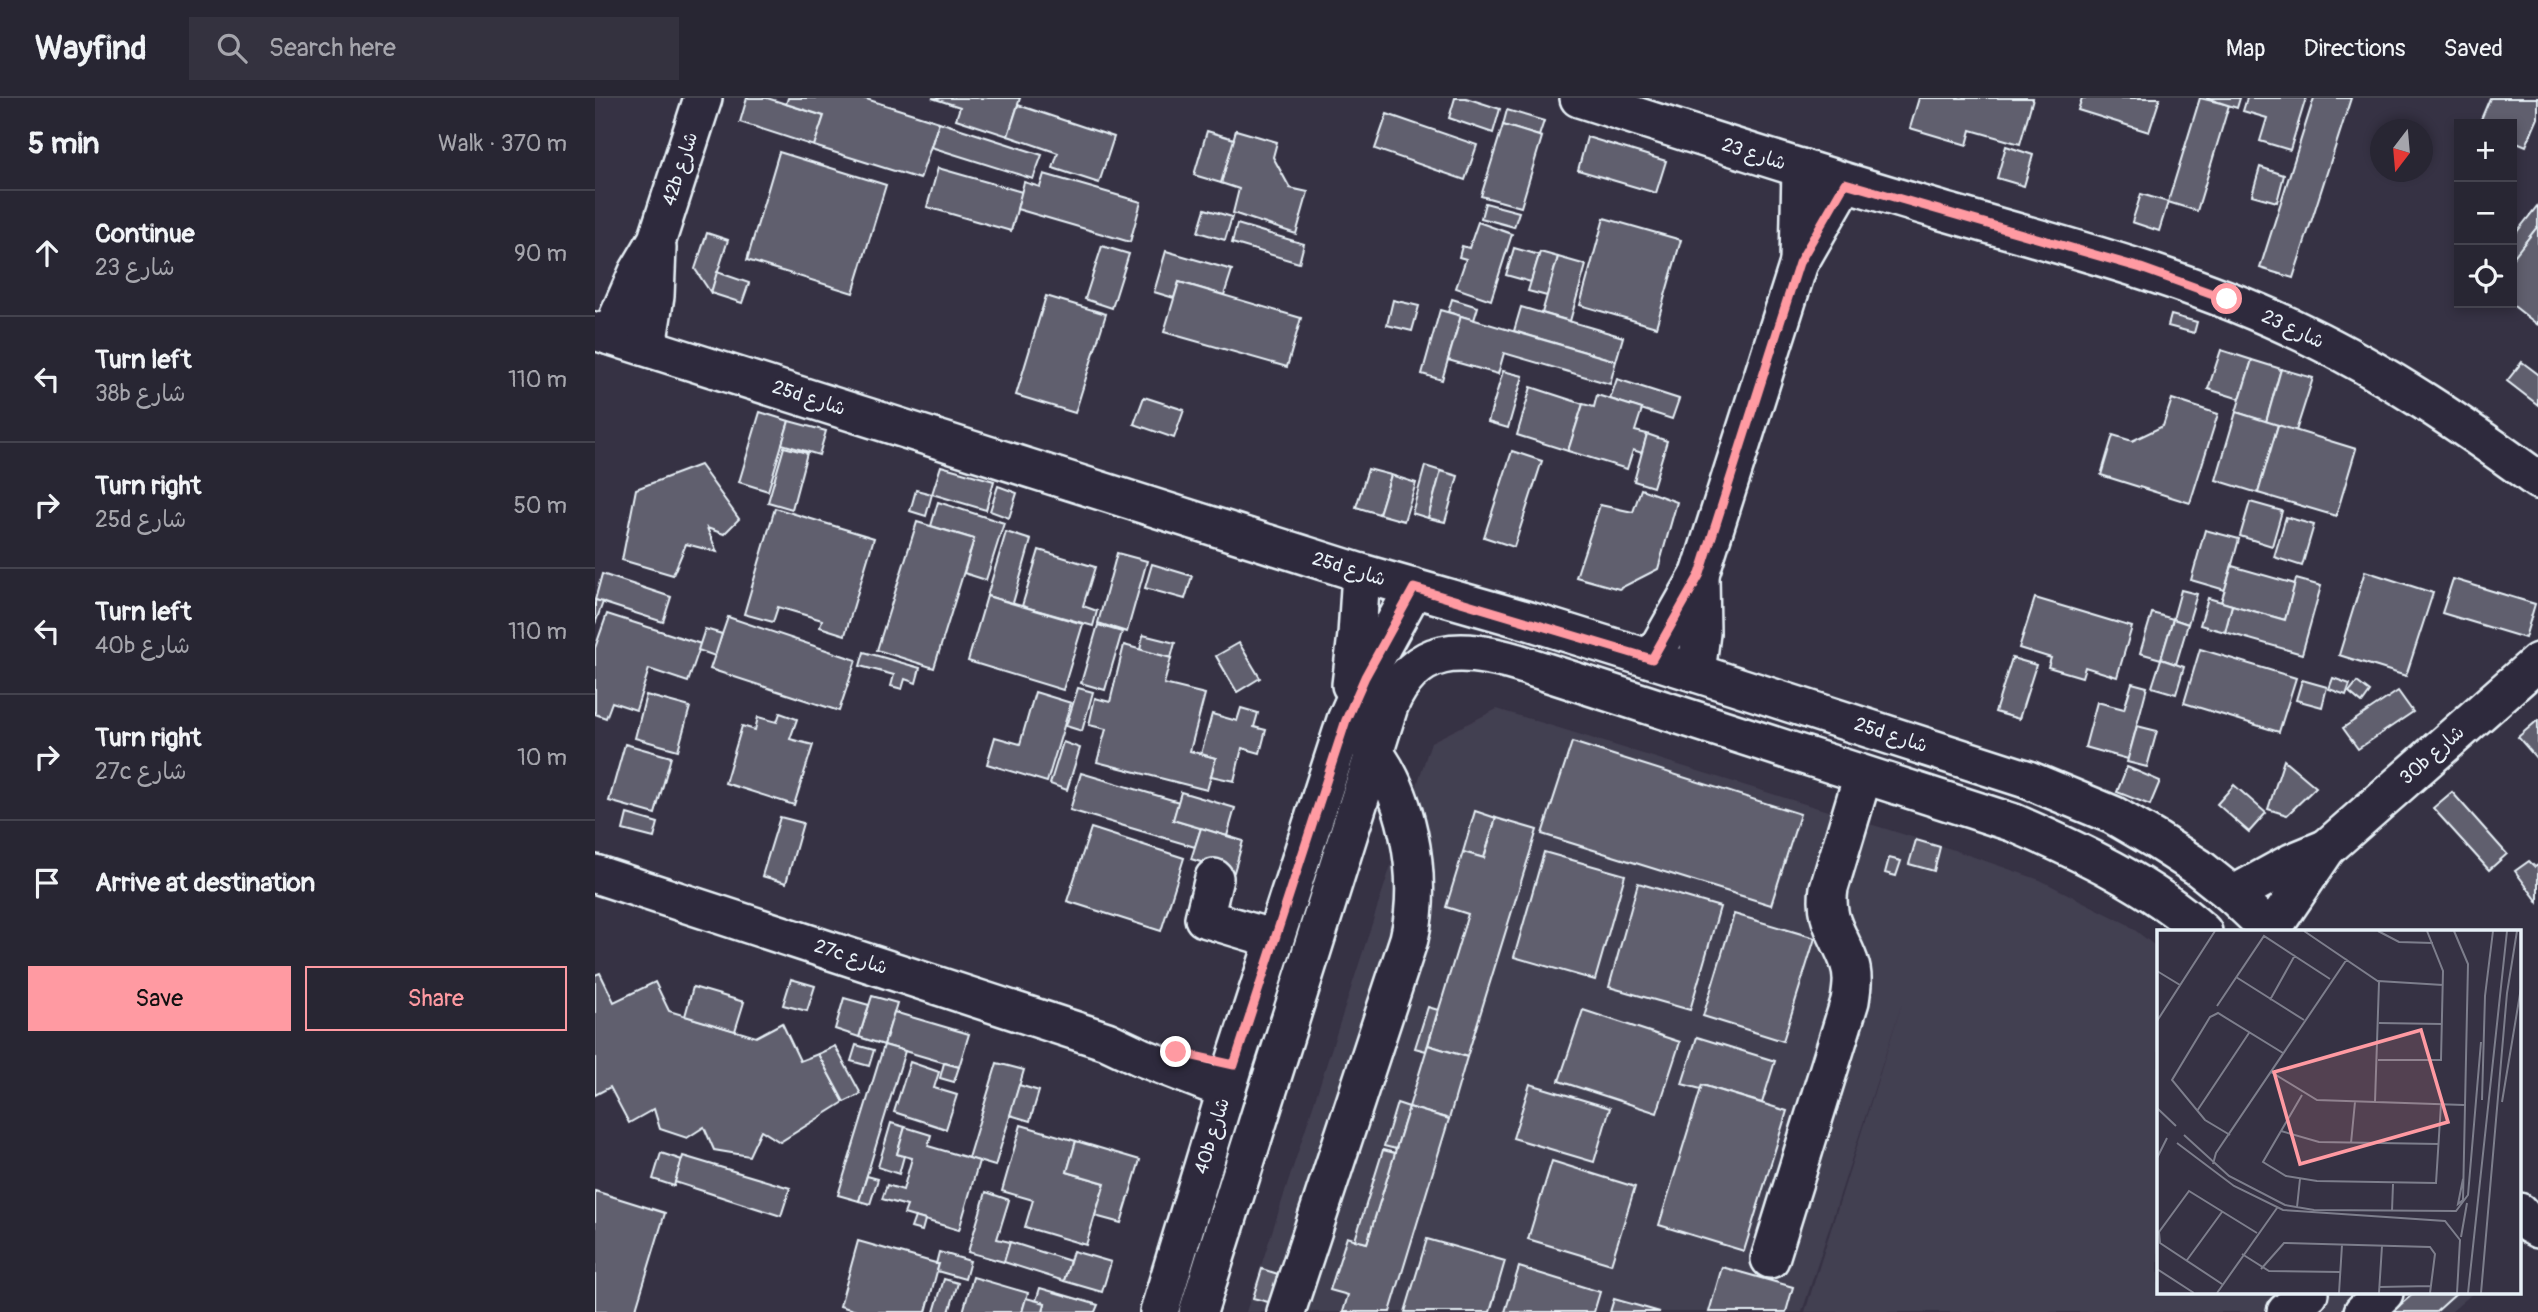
<!DOCTYPE html>
<meta charset="utf-8">
<style>
body{margin:0;font-family:Pangolin,"Playpen Sans Arabic",sans-serif;background:#34323f;color:#f1f3f6}
.controls{position:absolute;right:21px;top:21px;display:grid;overflow:hidden;border-radius:0px;box-shadow:0 4px 10px #0003}
.controls button{width:63px;height:63px;display:grid;place-items:center;padding:0;border:0;border-bottom:2px solid #44434e;background:#282633;color:#f1f3f6;font:35px sans-serif}
.compass{position:absolute;left:1775px;top:21px;width:63px;height:63px;border-radius:50%;background:#282633;box-shadow:0 4px 10px #0003;rotate:196deg}
.stop{position:absolute;width:21px;height:21px;margin:-16px;border:5px solid #ff9aa2;border-radius:50%;background:#fff}
.stop.end{background:#ff9aa2;border-color:#fff;box-shadow:0 2px 7px #0008}
.list{margin:0;padding:0;list-style:none}
h2{display:flex;justify-content:space-between;align-items:center;height:91px;margin:0;padding:0 28px;font-size:30px}
h2 small{font-size:23px;font-weight:400;color:#a5a5ac}
.list li{display:grid;grid-template-columns:46px 1fr auto;gap:21px;align-items:center;box-sizing:border-box;height:126px;padding:0 28px;border-top:2px solid #44434e}
.list b{display:block;font-size:26px;white-space:nowrap}
.list p{margin:0;font-size:23px;white-space:nowrap;color:#a5a5ac}
.list em{font-size:23px;font-style:normal;color:#a5a5ac}
.actions{display:flex;gap:14px;padding:21px 28px}
.actions a{flex:1;padding:16px 0;border:2px solid #ff9aa2;border-radius:0px;text-align:center;font-size:24px;color:#ff9aa2}
.actions .main{background:#ff9aa2;color:#111}
.icon{flex:none;width:38px;height:38px;fill:none;stroke:currentColor;stroke-width:2;stroke-linecap:round;stroke-linejoin:round}
.map{position:relative;flex:none;width:1943px;height:1214px;overflow:hidden}
header{display:flex;align-items:center;gap:42px;box-sizing:border-box;height:98px;padding:0 35px;background:#282633;border-bottom:2px solid #44434e}
header strong{font-size:33px}
nav{display:flex;gap:38px;margin-inline-start:auto;font-size:24px}
.search{width:490px;height:63px;background:#34323f;display:flex;align-items:center;gap:18px;box-sizing:border-box;padding:0 24px;border-radius:0px;color:#a5a5ac;font-size:26px}
main{display:flex}
aside{flex:1;background:#282633}
.map>svg:first-child{display:block}
</style>
<header>
<strong>Wayfind</strong>
<div class="search"><svg class="icon" aria-label="search" viewBox="0 0 24 24"><circle cx="10" cy="10" r="6"/><path d="M15 15l6 6"/></svg>Search here</div>
<nav><a>Map</a><a>Directions</a><a>Saved</a></nav>
</header>
<main>
<aside>
<h2>5 min<small>Walk · 370 m</small></h2>
<ul class="list">
<li><svg class="icon" aria-label="ahead" viewBox="0 0 24 24"><path d="M12 20V5M6 11l6-6 6 6"/></svg><div><b>Continue</b><p>شارع 23</p></div><em>90 m</em></li>
<li><svg class="icon" aria-label="left" viewBox="0 0 24 24"><path d="M17 20v-9H6M10 6l-5 5 5 5"/></svg><div><b>Turn left</b><p>38b شارع</p></div><em>110 m</em></li>
<li><svg class="icon" aria-label="right" viewBox="0 0 24 24"><path d="M7 20v-9h11M14 6l5 5-5 5"/></svg><div><b>Turn right</b><p>25d شارع</p></div><em>50 m</em></li>
<li><svg class="icon" aria-label="left" viewBox="0 0 24 24"><path d="M17 20v-9H6M10 6l-5 5 5 5"/></svg><div><b>Turn left</b><p>40b شارع</p></div><em>110 m</em></li>
<li><svg class="icon" aria-label="right" viewBox="0 0 24 24"><path d="M7 20v-9h11M14 6l5 5-5 5"/></svg><div><b>Turn right</b><p>27c شارع</p></div><em>10 m</em></li>
<li><svg class="icon" aria-label="arrive" viewBox="0 0 24 24"><path d="M6 21V4h12l-3 4 3 4H6"/></svg><div><b>Arrive at destination</b></div></li>
</ul>
<div class="actions"><a class="main">Save</a><a>Share</a></div>
</aside>
<div class="map">
<svg width="1943" height="1214" viewBox="0 0 1943 1214">
<rect width="100%" height="100%" fill="#363244"/>
<filter id="ink" filterUnits="userSpaceOnUse"><feTurbulence type="fractalNoise" baseFrequency=".0143" numOctaves="2"/><feDisplacementMap in="SourceGraphic" scale="14" xChannelSelector="R" yChannelSelector="G"/><feConvolveMatrix kernelMatrix="1 2 1 2 8 2 1 2 1" color-interpolation-filters="sRGB"/></filter>
<g filter="url(#ink)">
<polygon fill="#433f51" points="902,611 1356,751 1445,782 1532,826 1563,850 1563,1195 1878,1195 1856,1214 1210,1214 1307,905 1207,1214 651,1214 836,644"/>
<g fill="#605e6e" stroke="#e8f1f8" stroke-width="2">
<polygon points="152,0 172,0 229,18 219,48 145,24"/>
<polygon points="193,0 268,0 344,24 325,81 219,48 229,18 191,6"/>
<polygon points="337,0 425,0 413,38 361,21 365,9"/>
<polygon points="860,0 871,0 905,11 898,35 854,20"/>
<polygon points="1324,0 1438,0 1425,46 1376,32 1372,47 1315,30"/>
<polygon points="1487,0 1565,0 1554,34 1483,12"/>
<polygon points="1605,0 1634,7 1602,113 1573,104"/>
<polygon points="1611,0 1645,0 1642,10"/>
<polygon points="1652,0 1711,0 1695,52 1665,43 1672,20 1648,13"/>
<polygon points="1719,0 1756,0 1698,180 1665,170"/>
<polygon points="1895,0 1943,0 1943,20 1931,48 1917,42 1917,26 1884,26"/>
<polygon points="423,7 519,39 504,85 458,70 463,55 413,38"/>
<polygon points="912,12 949,23 944,38 908,27"/>
<polygon points="792,16 882,47 870,82 780,51"/>
<polygon points="344,24 447,57 438,81 336,49"/>
<polygon points="908,27 947,39 926,109 886,98"/>
<polygon points="641,32 682,44 678,59 695,90 713,94 701,136 638,115 644,91 626,85"/>
<polygon points="612,33 639,41 626,85 599,77"/>
<polygon points="992,39 1071,63 1061,95 983,72"/>
<polygon points="1411,48 1438,57 1429,88 1402,80"/>
<polygon points="184,54 291,87 258,195 152,162"/>
<polygon points="1665,69 1689,77 1682,104 1657,97"/>
<polygon points="343,70 427,94 416,133 332,109"/>
<polygon points="449,76 546,104 535,144 422,111 429,84 445,89"/>
<polygon points="1546,96 1573,104 1564,133 1537,124"/>
<polygon points="890,105 924,114 919,129 886,120"/>
<polygon points="1943,107 1943,128 1917,161 1917,140"/>
<polygon points="610,111 637,119 630,142 603,134"/>
<polygon points="1009,120 1086,142 1061,229 985,207"/>
<polygon points="883,124 917,136 896,202 861,190 871,161 864,159 867,148 874,150"/>
<polygon points="642,126 709,146 704,165 637,145"/>
<polygon points="1943,128 1943,227 1915,205 1917,161"/>
<polygon points="112,135 133,142 116,195 100,171"/>
<polygon points="507,148 534,156 517,210 490,201"/>
<polygon points="919,150 944,157 936,184 911,177"/>
<polygon points="571,153 637,172 629,197 584,184 579,200 559,194"/>
<polygon points="945,154 963,159 952,198 933,193"/>
<polygon points="963,159 991,167 975,223 947,215"/>
<polygon points="122,174 154,185 147,205 116,195"/>
<polygon points="584,184 706,220 692,269 569,234"/>
<polygon points="451,198 511,216 480,315 421,297"/>
<polygon points="857,201 883,209 879,222 853,214"/>
<polygon points="798,202 824,208 817,233 792,227"/>
<polygon points="926,209 1028,239 1021,263 919,233"/>
<polygon points="845,212 866,218 847,282 827,276"/>
<polygon points="1576,217 1602,224 1599,235 1573,228"/>
<polygon points="866,218 1021,263 1015,286 909,255 903,276 853,262"/>
<polygon points="1626,252 1657,262 1645,301 1613,291"/>
<polygon points="1657,262 1686,271 1671,324 1641,314"/>
<polygon points="1927,264 1943,276 1943,307 1912,283"/>
<polygon points="1686,271 1718,280 1701,333 1671,324"/>
<polygon points="908,273 928,278 913,330 893,324"/>
<polygon points="1022,281 1084,301 1077,321 1015,301"/>
<polygon points="936,289 988,306 973,353 922,337"/>
<polygon points="1002,297 1047,311 1040,333 1052,336 1047,355 1038,352 1032,371 973,353 988,306 999,309"/>
<polygon points="549,299 589,312 579,340 539,326"/>
<polygon points="1577,301 1623,316 1595,405 1506,377 1518,337 1537,343 1568,328"/>
<polygon points="165,314 194,323 173,393 144,384"/>
<polygon points="1641,314 1683,327 1663,395 1621,382"/>
<polygon points="194,323 231,333 224,357 187,346"/>
<polygon points="1683,327 1761,351 1741,418 1663,395"/>
<polygon points="1052,336 1072,343 1058,389 1039,383"/>
<polygon points="189,349 212,355 197,411 173,404"/>
<polygon points="917,353 947,363 919,449 889,439"/>
<polygon points="105,367 144,421 129,436 112,430 122,454 91,446 78,477 27,462 41,391"/>
<polygon points="346,368 399,383 391,412 337,396"/>
<polygon points="830,368 846,373 833,420 817,415"/>
<polygon points="773,371 796,377 784,416 761,409"/>
<polygon points="846,373 863,378 850,424 833,420"/>
<polygon points="796,377 821,385 809,423 784,416"/>
<polygon points="403,388 422,395 414,420 395,413"/>
<polygon points="1046,391 1082,404 1063,471 1024,491 981,479 1005,407 1038,414"/>
<polygon points="321,392 337,396 331,418 315,413"/>
<polygon points="343,404 409,425 391,482 369,475 379,441 336,428"/>
<polygon points="1655,404 1687,413 1677,448 1645,438"/>
<polygon points="180,410 279,440 250,537 225,529 227,522 183,509 178,524 149,516"/>
<polygon points="1691,419 1719,427 1707,468 1679,459"/>
<polygon points="322,424 379,441 339,570 282,552"/>
<polygon points="1610,432 1644,441 1630,492 1596,482"/>
<polygon points="411,434 436,442 418,505 392,498"/>
<polygon points="444,452 500,469 488,508 502,513 498,528 427,508"/>
<polygon points="522,455 552,463 532,534 503,525"/>
<polygon points="557,466 597,478 590,501 550,490"/>
<polygon points="1637,468 1700,486 1690,522 1626,504"/>
<polygon points="1770,473 1838,495 1811,578 1744,557"/>
<polygon points="7,476 76,499 68,524 0,502"/>
<polygon points="1701,481 1726,488 1707,556 1630,534 1637,507 1690,522"/>
<polygon points="1858,481 1940,506 1930,540 1847,515"/>
<polygon points="1586,492 1602,496 1593,526 1578,521"/>
<polygon points="392,498 488,526 468,592 373,563"/>
<polygon points="1440,500 1537,529 1522,579 1490,569 1487,579 1453,569 1456,560 1424,550"/>
<polygon points="1613,500 1637,507 1630,534 1605,527"/>
<polygon points="0,502 8,504 0,526"/>
<polygon points="1557,515 1578,521 1566,561 1545,555"/>
<polygon points="12,516 106,546 93,584 54,571 41,612 17,604 11,620 0,616 0,550"/>
<polygon points="133,519 261,562 244,613 115,571"/>
<polygon points="1578,521 1593,526 1581,566 1566,561"/>
<polygon points="503,527 527,534 510,592 486,585"/>
<polygon points="110,531 127,536 120,558 103,552"/>
<polygon points="548,537 580,545 576,560 545,552"/>
<polygon points="644,545 665,580 642,594 621,558"/>
<polygon points="529,547 576,560 569,586 610,596 595,653 621,660 612,692 502,664 511,631 494,627 500,600 515,604"/>
<polygon points="1605,551 1701,580 1684,634 1589,605"/>
<polygon points="269,554 325,570 321,585 310,581 307,591 296,588 299,577 265,568"/>
<polygon points="1417,560 1441,567 1424,621 1400,614"/>
<polygon points="1566,561 1589,569 1581,596 1557,589"/>
<polygon points="1738,580 1755,586 1751,597 1734,591"/>
<polygon points="1707,582 1732,589 1727,609 1701,602"/>
<polygon points="1762,584 1775,594 1767,605 1754,594"/>
<polygon points="1537,585 1552,589 1533,661 1490,649 1502,604 1529,611"/>
<polygon points="483,590 498,594 487,633 471,628"/>
<polygon points="1803,593 1818,614 1763,651 1748,630"/>
<polygon points="440,594 476,605 452,684 392,666 400,639 425,646"/>
<polygon points="51,597 95,609 83,652 40,640"/>
<polygon points="646,610 663,615 659,629 671,632 665,655 647,650 639,683 616,678 621,660 606,656 617,616 642,623"/>
<polygon points="185,615 202,621 195,641 218,647 199,707 130,685 147,628 160,632 163,619 182,624"/>
<polygon points="1943,622 1943,662 1923,639"/>
<polygon points="1542,628 1562,633 1552,669 1532,664"/>
<polygon points="468,644 485,650 472,692 455,686"/>
<polygon points="977,644 1205,716 1176,807 947,736"/>
<polygon points="30,646 76,659 60,716 14,703"/>
<polygon points="1689,662 1721,689 1692,717 1673,711"/>
<polygon points="1532,669 1565,683 1555,707 1522,694"/>
<polygon points="486,675 584,704 578,722 606,730 600,749 475,712"/>
<polygon points="1639,687 1671,715 1654,734 1622,706"/>
<polygon points="586,694 640,710 632,738 578,722"/>
<polygon points="1857,694 1912,756 1894,772 1838,710"/>
<polygon points="880,713 901,720 889,760 868,754"/>
<polygon points="32,716 63,725 59,740 28,732"/>
<polygon points="185,719 208,725 191,785 167,778"/>
<polygon points="901,720 942,732 872,959 833,947 873,816 851,809 868,754 889,760"/>
<polygon points="496,730 589,760 566,833 472,803"/>
<polygon points="606,730 648,743 639,774 596,761"/>
<polygon points="1321,742 1345,749 1339,773 1314,766"/>
<polygon points="949,754 1030,777 1000,882 919,859"/>
<polygon points="1294,760 1306,763 1301,778 1290,775"/>
<polygon points="1934,763 1940,769 1943,767 1943,804 1920,773"/>
<polygon points="1043,785 1125,809 1095,912 1014,889"/>
<polygon points="1139,816 1220,840 1188,943 1108,918"/>
<polygon points="5,875 19,904 60,884 74,913 161,939 187,925 205,963 223,956 249,1004 185,1044 166,1032 154,1058 119,1052 109,1029 92,1040 65,1031 59,1011 34,1025 15,989 0,997 0,877"/>
<polygon points="196,881 220,888 212,913 188,907"/>
<polygon points="98,889 149,904 140,933 90,918"/>
<polygon points="277,898 302,905 289,947 264,939"/>
<polygon points="249,900 274,907 264,939 240,931"/>
<polygon points="833,909 843,912 831,953 820,950"/>
<polygon points="988,912 1085,944 1062,1015 964,983"/>
<polygon points="299,914 374,936 364,969 289,947"/>
<polygon points="1102,939 1180,963 1167,1005 1107,987 1106,991 1087,986"/>
<polygon points="261,947 279,952 274,968 256,963"/>
<polygon points="289,947 310,953 264,1103 243,1097"/>
<polygon points="833,947 872,959 854,1021 814,1009"/>
<polygon points="240,948 266,996 249,1004 223,956"/>
<polygon points="315,964 344,974 339,990 362,997 351,1031 299,1014"/>
<polygon points="349,965 364,969 359,984 345,980"/>
<polygon points="402,965 429,972 400,1068 373,1060"/>
<polygon points="935,986 1015,1010 999,1064 918,1040"/>
<polygon points="424,987 444,993 435,1023 415,1017"/>
<polygon points="1107,987 1192,1013 1149,1153 1064,1127"/>
<polygon points="802,1005 814,1009 801,1051 789,1048"/>
<polygon points="814,1009 854,1021 795,1214 748,1214 753,1197 735,1192 752,1139 772,1145"/>
<polygon points="296,1025 310,1029 302,1056 309,1058 304,1076 283,1069"/>
<polygon points="426,1027 481,1043 472,1074 510,1085 491,1147 430,1129 438,1102 407,1093"/>
<polygon points="310,1029 336,1037 333,1048 384,1063 364,1132 309,1116 312,1108 287,1101 292,1087 308,1092 317,1060 302,1056"/>
<polygon points="481,1043 545,1062 526,1125 500,1118 510,1085 472,1074"/>
<polygon points="788,1052 800,1055 772,1145 760,1142"/>
<polygon points="66,1055 87,1062 79,1088 58,1081"/>
<polygon points="88,1058 195,1090 186,1118 80,1084"/>
<polygon points="957,1063 1040,1089 1016,1166 933,1141"/>
<polygon points="272,1078 283,1081 275,1106 264,1103"/>
<polygon points="0,1093 70,1115 40,1214 0,1214"/>
<polygon points="391,1094 414,1102 402,1141 415,1144 409,1164 373,1154"/>
<polygon points="320,1119 330,1122 327,1133 316,1130"/>
<polygon points="832,1141 910,1163 895,1214 810,1214"/>
<polygon points="263,1143 344,1166 331,1214 265,1214 245,1208"/>
<polygon points="415,1144 475,1163 469,1183 409,1164"/>
<polygon points="478,1153 516,1164 507,1194 469,1183"/>
<polygon points="344,1154 375,1163 370,1181 342,1173 344,1166 341,1166"/>
<polygon points="924,1169 1005,1194 999,1214 910,1214"/>
<polygon points="1127,1169 1198,1189 1191,1214 1114,1214"/>
<polygon points="667,1171 686,1177 677,1205 658,1200"/>
<polygon points="378,1179 433,1195 427,1214 368,1214"/>
<polygon points="349,1181 363,1185 354,1214 339,1214"/>
<polygon points="445,1190 503,1207 500,1214 448,1214 450,1205 441,1203"/>
<polygon points="1819,1195 1860,1195 1861,1196 1841,1214 1797,1214"/>
<polygon points="431,1200 450,1205 448,1214 427,1214"/>
<polygon points="1019,1201 1065,1214 1015,1214"/>
</g>
<g fill="none" stroke-linecap="round" stroke-linejoin="round">
<defs>
<g id="minor">
<path d="M984,0C1104,38 1223,77 1344,112C1467,148 1594,179 1710,236C1793,276 1869,328 1943,382"/>
<polyline points="1204,165 1206,70"/>
<polyline points="0,233 766,475 934,523 1101,575 1431,681 1518,717 1561,742 1603,769 1638,797 1677,834"/>
<polyline points="15,238 43,174 62,142 108,0"/>
<polyline points="52,248 60,198 62,150"/>
<polyline points="1057,561 1105,476 1204,165 1250,85"/>
<polyline points="1101,575 1106,535 1105,477"/>
<polyline points="756,587 762,537 766,475"/>
<polyline points="0,776 512,943 546,959 631,992"/>
<polyline points="619,780 609,820 679,841"/>
<polyline points="1638,797 1698,764 1732,750"/>
<polyline points="1676,833 1732,750 1943,564"/>
<polyline points="1924,1114 1934,1126 1943,1131"/>
<path d="M1175,1161L1255,903C1257,890 1259,877 1254,864C1244,836 1229,823 1234,790L1268,677"/>
<polyline points="564,1214 639,967 751,622 770,579 819,490"/>
<path d="M603,1214L794,608C821,545 867,549 923,565L1419,725C1486,754 1553,785 1608,834"/>
<path d="M691,1214L814,841C829,779 813,689 768,641"/>
<polyline points="1691,1214 1714,1195"/>
<polyline points="1768,1214 1789,1195"/>
</g>
</defs>
<use href="#minor" stroke="#e8f1f8" stroke-width="42"/>
<use href="#minor" stroke="#2f2a3d" stroke-width="37"/>
</g>
</g>
<g fill="none" stroke-linecap="round" stroke-linejoin="round" filter="url(#ink)">
<polyline stroke="#ff9aa2" stroke-width="9" points="581,954 639,967 751,622 770,579 819,490 1057,561 1105,476 1204,165 1250,85 1546,170 1632,201"/>
</g>
<g text-anchor="middle" dominant-baseline="central" stroke-width="6" stroke-linejoin="round" paint-order="stroke">
<g font-size="19" fill="#e8f1f8" stroke="#2f2a3d">
<text transform="translate(1159 56) rotate(18)">شارع 23</text>
<text transform="translate(85 71) rotate(-72)">42b شارع</text>
<text transform="translate(1698 231) rotate(25)">شارع 23</text>
<text transform="translate(214 300) rotate(18)">25d شارع</text>
<text transform="translate(754 471) rotate(17)">25d شارع</text>
<text transform="translate(1296 637) rotate(18)">25d شارع</text>
<text transform="translate(1837 657) rotate(-41)">30b شارع</text>
<text transform="translate(256 859) rotate(18)">27c شارع</text>
<text transform="translate(617 1038) rotate(-73)">40b شارع</text>
</g>
</g>
<g transform="translate(1562 832)">
<rect width="364" height="364" fill="#363244"/>
<path fill="none" stroke="#7d7e8c" stroke-width="2" d="M147,1L222,52L218,172M221,1L242,12L276,13M297,1L311,34L306,270L301,274L306,249M0,41L23,55M79,47L147,90M221,51L286,55M113,70L138,25M60,76L107,6L173,49M0,91L58,1M222,93L285,94M221,130H284L286,41L270,1M114,142L160,170L307,175M145,165L106,232L129,246L160,251L279,253L284,174M325,170L328,66L336,1M345,172L364,58M0,178L19,196M40,181L92,103M124,201L162,212L282,214M27,205L72,246L128,275L157,280L299,281L311,265L324,112M73,205L48,190L15,150L53,87L61,83L126,123M20,213L77,256L126,280L288,291L303,310L300,363M194,213L198,172M0,228L10,208M56,234L59,223L190,29M140,277L143,249M235,281L236,254M304,307L310,273M85,324L112,341L183,342M30,330L65,282M0,339L37,363M104,339L127,313L273,317L278,324L273,363M65,354L3,313L2,302L32,261L100,303M222,357L274,356M60,363L120,278M182,363L185,315M222,363L225,316M311,363L350,1M324,363L350,63L360,1"/>
<path fill="#ff9aa2" fill-opacity="0.15" stroke="#ff9aa2" stroke-width="3.5" d="M264,100L291,192L143,234L117,142Z"/>
<rect width="364" height="364" fill="none" stroke="#e8f1f8" stroke-width="3.5"/>
</g>
</svg>
<div class="controls">
<button>+</button>
<button>−</button>
<button><svg class="icon" aria-label="locate" viewBox="0 0 24 24"><circle cx="12" cy="12" r="6"/><path d="M12 2v4M12 18v4M2 12h4M18 12h4"/></svg></button>
</div>
<svg class="compass" viewBox="-18 -18 36 36"><path d="M0-13l5 13h-10z" fill="#e53935"/><path d="M0 13l5-13h-10z" fill="#a5a5ac"/></svg>
<div class="stop" style="left:1632px;top:201px"></div>
<div class="stop end" style="left:581px;top:954px"></div>
</div>
</main>
